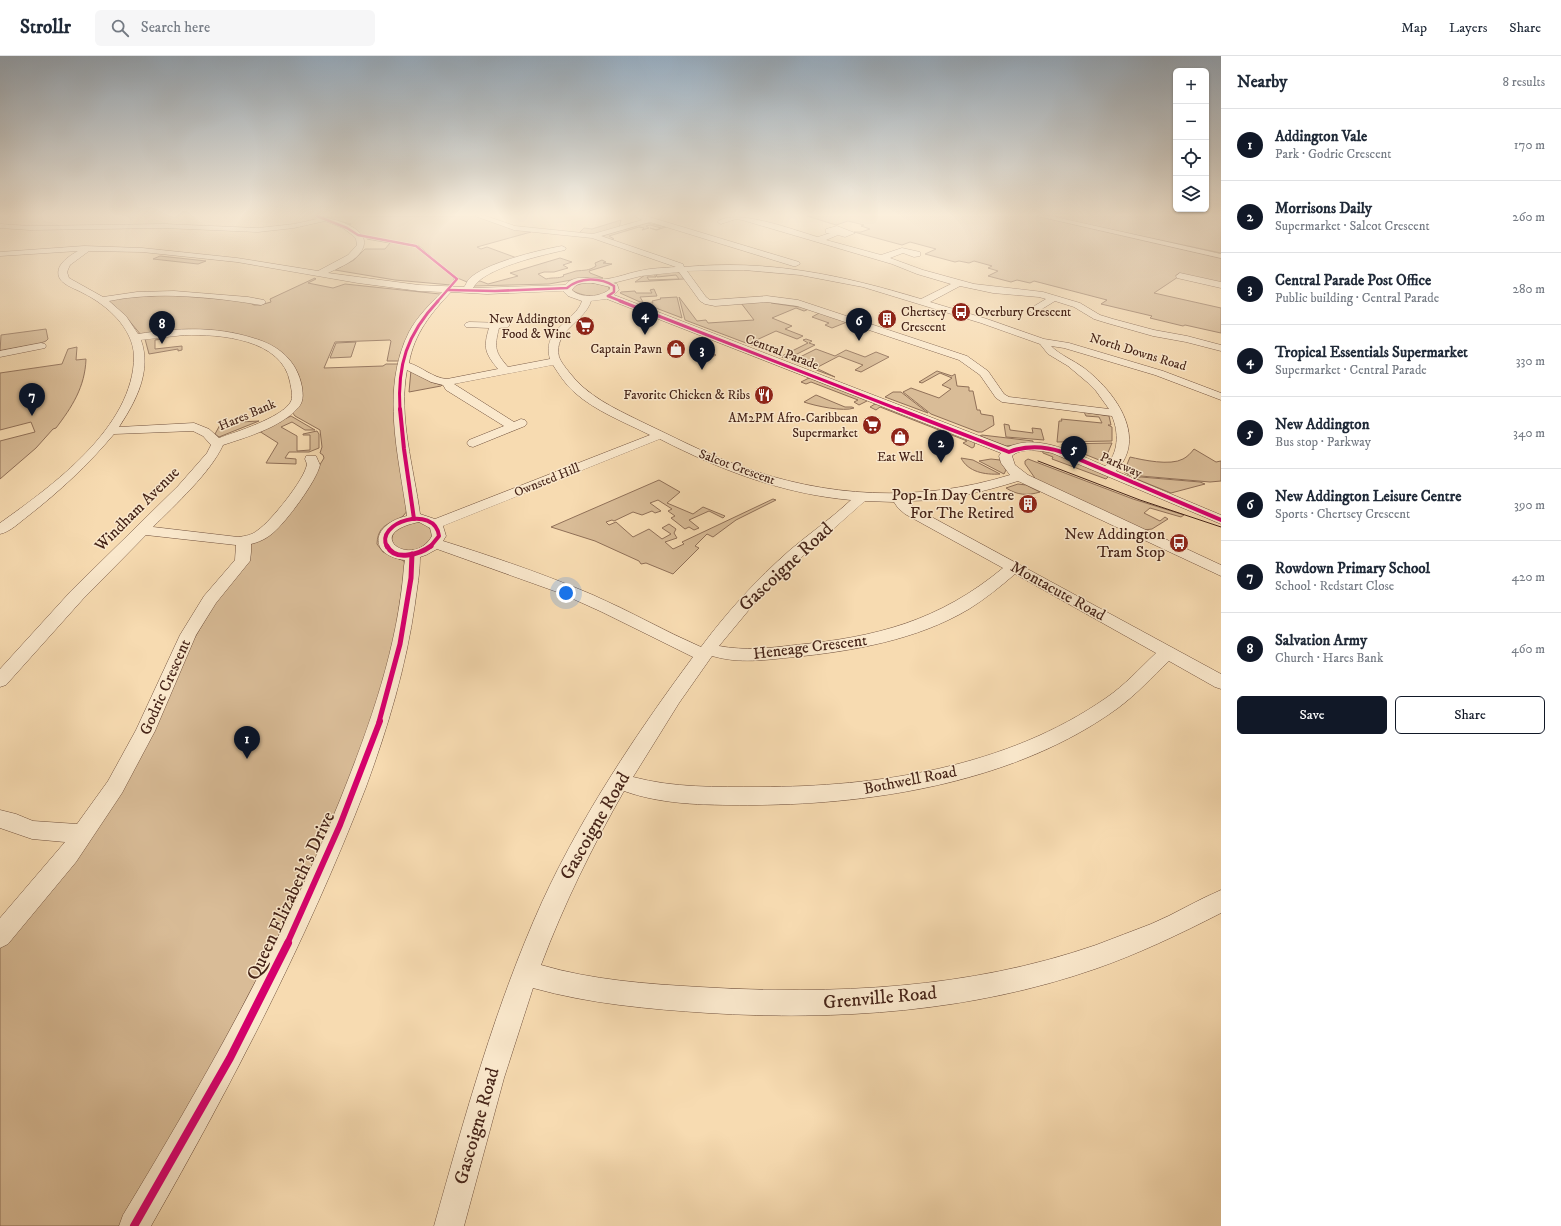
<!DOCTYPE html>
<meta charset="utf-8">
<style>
body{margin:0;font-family:"IM FELL DW Pica",serif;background:#f6f6f7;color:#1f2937}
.controls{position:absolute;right:12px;top:12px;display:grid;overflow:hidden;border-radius:6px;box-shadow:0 1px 3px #0004}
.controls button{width:36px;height:36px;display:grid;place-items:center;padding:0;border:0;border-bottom:1px solid #e0e1e3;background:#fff;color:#1f2937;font:20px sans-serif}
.you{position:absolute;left:566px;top:537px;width:14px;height:14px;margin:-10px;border:3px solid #fff;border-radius:50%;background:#1a73e8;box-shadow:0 0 0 6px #1a73e833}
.badge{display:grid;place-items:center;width:26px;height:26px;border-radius:50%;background:#111827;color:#fff;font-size:13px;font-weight:700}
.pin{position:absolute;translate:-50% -33px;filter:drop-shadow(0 1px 2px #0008)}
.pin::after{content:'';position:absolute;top:21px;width:14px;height:12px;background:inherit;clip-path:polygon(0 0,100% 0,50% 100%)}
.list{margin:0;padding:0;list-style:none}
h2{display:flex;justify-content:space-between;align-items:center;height:52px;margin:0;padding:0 16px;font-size:17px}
h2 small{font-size:13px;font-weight:400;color:#747a83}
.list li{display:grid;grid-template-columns:26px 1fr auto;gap:12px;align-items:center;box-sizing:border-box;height:72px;padding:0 16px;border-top:1px solid #e0e1e3}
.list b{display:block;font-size:15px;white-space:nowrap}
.list p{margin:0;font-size:13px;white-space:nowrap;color:#747a83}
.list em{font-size:13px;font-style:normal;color:#747a83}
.actions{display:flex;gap:8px;padding:12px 16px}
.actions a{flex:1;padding:9px 0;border:1px solid #111827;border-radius:6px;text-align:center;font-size:14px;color:#111827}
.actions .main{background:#111827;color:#fff}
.icon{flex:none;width:22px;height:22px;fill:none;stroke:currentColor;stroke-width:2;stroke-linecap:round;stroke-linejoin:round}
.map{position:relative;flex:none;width:1221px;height:1170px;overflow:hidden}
header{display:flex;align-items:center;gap:24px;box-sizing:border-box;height:56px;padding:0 20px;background:#fff;border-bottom:1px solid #e0e1e3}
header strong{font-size:19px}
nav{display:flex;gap:22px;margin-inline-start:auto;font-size:14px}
.search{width:280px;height:36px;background:#f6f6f7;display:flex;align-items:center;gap:10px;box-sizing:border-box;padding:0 14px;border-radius:6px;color:#747a83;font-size:15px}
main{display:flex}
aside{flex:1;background:#fff}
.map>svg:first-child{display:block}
</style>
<header>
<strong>Strollr</strong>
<div class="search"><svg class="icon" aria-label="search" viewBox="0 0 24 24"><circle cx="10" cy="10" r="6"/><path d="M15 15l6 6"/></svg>Search here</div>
<nav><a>Map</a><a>Layers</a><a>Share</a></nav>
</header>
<main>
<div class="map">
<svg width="1221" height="1170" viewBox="0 0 1221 1170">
<rect width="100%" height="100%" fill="#f7dbb1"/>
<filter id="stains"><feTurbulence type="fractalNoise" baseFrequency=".005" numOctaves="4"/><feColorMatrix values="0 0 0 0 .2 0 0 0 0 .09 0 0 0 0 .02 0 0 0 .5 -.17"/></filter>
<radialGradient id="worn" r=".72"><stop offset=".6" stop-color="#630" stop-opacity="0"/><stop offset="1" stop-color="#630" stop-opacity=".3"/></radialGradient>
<g fill="#d9bc97" stroke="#907058">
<path d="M475,160L504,170L531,176L477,191L481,193L487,191L517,202L467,226L455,221L419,190L362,179L346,170L351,168C341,165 332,165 323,161Z"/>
<polygon points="807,160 1037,160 1221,201 1221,228 1181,219 1154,237 1221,252 1221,277 1185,269 1183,270 1150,262 1152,260 1101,248 1107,244 1034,225 1030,227 1017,224 1011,226 988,220 998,215 988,212 992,210 974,205 969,207 959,205 955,206 925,198 936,193 910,186 902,189 854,176 861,176 870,173 861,170 864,169 848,165 836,169"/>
<polygon points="1047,160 1221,160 1221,197"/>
<polygon points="621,164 619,172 595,179 579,177 584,172 592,173"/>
<polygon points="647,167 666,171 656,174 650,172 657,174 661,172 650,169 646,170 649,172 642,174 644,172 639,171 609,180 614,183 610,184 602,180"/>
<polygon points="367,182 415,190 454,222 454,225 451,229 395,224 335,214 354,204 365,193 385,193 390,187 367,183"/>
<polygon points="160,200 206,205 198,208 153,203"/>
<path d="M560,202L572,206L563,209L568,212L554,216H544L538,218L546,223C553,221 558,223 564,220L563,219C567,218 572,216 576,215C584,214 589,215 596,210L595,207L602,204L606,206L603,207L612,208L589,215L590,217L603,222H583L549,228L474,230L476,226L480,225L488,228L518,220L510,217Z"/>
<polygon points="675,215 680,217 684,223 635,226 645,219 654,218 656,221 647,221 649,224 679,223 676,219 657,221 656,218"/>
<path d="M315,222L316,223L308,227L333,232L345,228L440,238L400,305H387L391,285L390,284L335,286L324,312L383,310L386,308H399L407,454C401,470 378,461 377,488L383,496L404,505L405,511C400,543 397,577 388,608C361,705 320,797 275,887C227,983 175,1078 119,1170H0V889L44,838L248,491L305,433L324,402L323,399L320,397L322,391L320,374L295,360L292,356L298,350L288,302L233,277L141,279L127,262L109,245L114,242L167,239L246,245L254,249H260L271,246L270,243Z"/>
<path d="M588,226L608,230L610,235C600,244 582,240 571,234L572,230Z"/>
<polygon points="654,233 657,240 640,241 643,246 640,246 620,237 621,236 635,235 636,237 652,237 650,234"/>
<polygon points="677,241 682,262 648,249 647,247 653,247 652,245 661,243 660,242"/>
<polygon points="679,241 697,265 706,264 708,267 754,264 741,247 771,245 771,247 799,251 801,249 809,253 804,255 796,252 772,262 792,270 785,273 803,280 797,283 776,275 750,287 756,290 754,290 685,264"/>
<polygon points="821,256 847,266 832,272 825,269 829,267 812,261"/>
<polygon points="46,273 48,283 46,285 28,292 0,296 1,279"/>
<polygon points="165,280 163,283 155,284 155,293 182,290 182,294 178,295 178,293 149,298 145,283"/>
<polygon points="806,283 812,285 809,287 815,289 787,303 774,298 782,300 808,287 803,284"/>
<polygon points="356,286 351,301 330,302 336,287"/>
<polygon points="693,288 695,288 695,291 716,299 704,305 698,301 692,289"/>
<path d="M77,291L76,304L86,303C85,331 72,351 56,372L53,373L36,392L0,423V385L35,376L31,366L0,374V317L62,308L68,293Z"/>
<polygon points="816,293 835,300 846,294 865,301 876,296 889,301 861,316 855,314 863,309 839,300 816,312 835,321 792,305"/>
<polygon points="411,314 431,326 442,329 441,330 409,336"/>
<polygon points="937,315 952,320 955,318 957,330 969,331 969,335 973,335 977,354 980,354 981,358 993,360 994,369 982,376 978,376 931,358 903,336 911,332 939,342 951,333 942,329 952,322 940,317 922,327 919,326"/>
<polygon points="811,321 867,344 867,345 859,349 854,346 858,344 811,326 806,328 801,326"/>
<polygon points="893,336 901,336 928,357 885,341"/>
<path d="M816,339L845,351H852L854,352C844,356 815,350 804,346Z"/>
<polygon points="875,348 879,348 975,386 974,391 972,392 963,387 967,385 880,351 876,354 870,351"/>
<polygon points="1084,356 1109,360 1111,369 1108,369 1112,371 1112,385 1057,386 1059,365 1062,365 1061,363 1102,367 1099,361 1086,360"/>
<polygon points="291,360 315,374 305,374 292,366 281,371 297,380 297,395 310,394 310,379 303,379 303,378 317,375 319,378 319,392 309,396 289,396 285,402 296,403 296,408 266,407 278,387 259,375"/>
<polygon points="259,365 219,381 215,378 221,367"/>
<polygon points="1004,368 1009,369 1010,374 1033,377 1032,372 1041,373 1044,384 1006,381"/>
<polygon points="982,379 1033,385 1033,387 1006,390 980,380"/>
<polygon points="1112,387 1104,406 1062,389 1062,388"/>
<path d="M1194,393L1216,406L1221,405V425L1210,426L1129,419L1124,416L1130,401C1143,404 1170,410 1183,403C1187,401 1191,397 1194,393Z"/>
<polygon points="1042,394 1053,396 1110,419 1106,423 1052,403 1053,401 1043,397"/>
<path d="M961,402L973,404L1000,418C985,419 968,416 961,402Z"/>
<polygon points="991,403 1000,404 1006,414 1004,418 979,405"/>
<polygon points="1028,403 1133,443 1184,459 1181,461 1150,452 1144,457 1160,465 1165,461 1168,463 1152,473 1144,474 1037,425 1025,408 1025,405"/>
<polygon points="1141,421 1200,426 1205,428 1171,437 1134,422"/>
<polygon points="659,424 680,436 667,447 693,458 703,451 725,460 723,462 709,455 689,464 699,472 694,474 689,471 685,473 671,462 675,460 668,455 672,453 658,444 650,447 661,455 655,457 652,455 642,459 633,456 614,465 612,464 606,466 609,469 616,466 633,481 649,473 662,483 671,478 662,472 669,468 676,473 674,477 677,482 665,486 673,493 684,488 682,486 773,443 776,444 736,464 713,481 707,478 695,490 699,492 673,518 646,507 641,508 639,505 595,485 551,471"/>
<path d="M1018,428L1026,429L1040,436C1027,440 1017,439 1006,432Z"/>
<path d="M416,465L428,468L433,479C427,489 414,499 401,495C397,494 394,489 391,487L393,474Z"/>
</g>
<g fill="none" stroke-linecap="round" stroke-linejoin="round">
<defs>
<g id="minor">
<path d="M314,160C326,160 367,170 364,188C362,203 340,211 328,217L419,229L464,231C466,229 467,225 469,223C485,207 539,194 562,190L566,192L565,194C543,199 483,212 473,232L565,229C577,216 592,225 606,223C617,222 628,217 639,215C651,212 664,212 676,211L592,182L514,174L475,160H486L515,170L593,178L642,164L634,160H646L799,206L800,208L796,210H793L650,166L601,180L683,208L684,211C767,203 842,219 921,243L951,228L917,218L892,208L742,164L736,163L721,168L717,166C735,151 796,175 818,181L830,177H826V173L837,170L855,177L845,181L838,179L826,184L881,199L902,192L920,196V200L914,201L903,197L890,202L923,214L974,228L1043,236L1080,247L1100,259L1113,263L1154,274L1187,280L1221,289V295L1186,286L1153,280L1107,267L1094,263L1074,251L1055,245L1037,256H1031L1029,254L1031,252L1046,243L1039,241L993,237L960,230L930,246L987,263L1044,283L1069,287L1163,315L1221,337V344L1155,319L1064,292L1051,290C1060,299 1073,304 1084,312C1113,334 1149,380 1116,415L1221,459V468L1052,397C1041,395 1021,391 1012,400L1015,409L1028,419L1221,509V520L1018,425C983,436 946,445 908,445L915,452L1221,618V633L1215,631L1169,605C1152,621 1137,638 1118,652C1018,725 877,748 756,749C712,749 666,750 624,735C592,791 564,848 541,909C592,924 647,928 700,931C833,939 969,933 1096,889C1114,882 1133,875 1151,868C1175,858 1197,844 1221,834V857C1180,878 1138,898 1095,913C971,956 838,965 708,957C649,953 590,948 533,932L504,1022L464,1170H434C465,1060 495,950 542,846C582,759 636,678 693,601L602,556L560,537L437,493L426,499L420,501C420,517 417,532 415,548C406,611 388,671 366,731C307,884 232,1028 151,1170H119L123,1159C204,1025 281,889 340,744C370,669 398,591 404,510L405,504C366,499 373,467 407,460C399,400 380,334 409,276C417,261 430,248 442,236L419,235L358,227L237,206L142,196L89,195L70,209L67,216L69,222L103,241L137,236L174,235L248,241L264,244L266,246L264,248L261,249C212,241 158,235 109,245L126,260L138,278C177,272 215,270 253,282C278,289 297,304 302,331C303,339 304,346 297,353C279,372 247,381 223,389C211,416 175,449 153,471L238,481C246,480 252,479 258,474C271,465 305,423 307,408L305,403L306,400H316L320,409C316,426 286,466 273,477C266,483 259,486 251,488V496L250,505L216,547L196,579L155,675L122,737L76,806L8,888L0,892V862L65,786L32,783L0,772V754L16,758L33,765L77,768L108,725L136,674L180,579L204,540L235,504L236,489L146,479L83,543L6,629L0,631V613L71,535L178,430L207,397L211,389L203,380L193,375L114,378C88,409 60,435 28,460C20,466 10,476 0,478V467C52,430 134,371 134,300C133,272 107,249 83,237C76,233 65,230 60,223C53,210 69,200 78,195L0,200V196L84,190L142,192L237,202L318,215L348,199L357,189L356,183L351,178L343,172L325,165L294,172L258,176L164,172L30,174L0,172V168L30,170L164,168L258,172L294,168L317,163ZM744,214L800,219L863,231L981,267L1040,288L1048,298L1068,310L1087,326L1096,335L1109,353L1009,341L1004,338L988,315L967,300L798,244L767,240L710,244L706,241L687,215ZM679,216L700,245L705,248L715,250L767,246L797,250L959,304L980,319L996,342L1002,346L1112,360C1119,376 1119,398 1105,410C1076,398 1040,377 1008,391L614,239L619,234L617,228L613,227L641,220ZM593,227L610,231V233C601,241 581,243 572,234C576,226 585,227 593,227ZM563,235L568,240L582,245C576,265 541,273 550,303L508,311C495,296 494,292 499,272L508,271L510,269L508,267L469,266L466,267L464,269L466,271L489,272C483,292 485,297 498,313L447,323C433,322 422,311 409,307C414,278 431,257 451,236L487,238ZM607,243L1001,397L999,400L1001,407L1010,419C919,447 826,442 737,409C704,397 672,380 640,365C614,352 587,340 569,316C565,311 561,306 559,301C553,274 585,266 591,245ZM185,279C220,278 282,283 290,326C291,332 294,342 290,347C280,362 236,376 219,382L209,373L194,367L119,371C136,345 152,315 141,284ZM553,309C559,318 565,328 574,336C595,355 624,366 650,379L435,463L420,458C414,412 398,361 407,314L431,326L443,329L446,334L504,370L469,384L467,387L469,390L473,391L525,370L527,367L525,364L521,363L514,366L454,328ZM660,383C720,414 783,438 851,444C832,462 810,477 790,494C757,523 727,556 701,591C664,575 630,555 593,539C544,518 494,501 443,485L446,480L443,470ZM865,445L894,446L898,452L905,458L1003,512C939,565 877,581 795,589C770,592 745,595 719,590L748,555L777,523ZM419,466L430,472L432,480C414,514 359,478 419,466ZM1015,518L1156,597C1139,613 1125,629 1106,642C1007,711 878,731 759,731C717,731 674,732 633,721L679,647L712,600C739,608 766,604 794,601C853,595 917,584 969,553C985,543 1000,531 1015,518Z"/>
<polygon points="1037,160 1051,160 1221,198 1221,202"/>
<polygon points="1180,217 1221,226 1221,232 1177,222 1176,220"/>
<polygon points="41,287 45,288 46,290 45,292 0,301 0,295"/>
</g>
</defs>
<use href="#minor" stroke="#72523e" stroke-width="1"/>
<use href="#minor" fill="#fae8cc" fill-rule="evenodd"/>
<polyline stroke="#462418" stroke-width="1" points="1038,405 1140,444 1221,471"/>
<defs>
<g id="cycleway-far5">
<polyline points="317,160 347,172 358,179 416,190 457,223 437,246"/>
<path d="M448,234L495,235L567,232C580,221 600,221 614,230V236L608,240"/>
<polyline points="608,240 623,246"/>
</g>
<g id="cycleway-far4">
<polyline points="620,245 900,354"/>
<path d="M400,354C397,309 407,278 438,245"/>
</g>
<g id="cycleway-far3">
<polyline points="400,353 404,393 414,463"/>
<path d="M898,353L1009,396C1027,389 1044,390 1062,396L1221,464"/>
<path d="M387,491C374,466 435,448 439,480L430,491"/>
</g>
<g id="cycleway-far2">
<path d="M387,490C395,506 420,498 431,490"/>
<polyline points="379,666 400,588 411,522 412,498"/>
</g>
<polyline id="cycleway-far1" points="287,888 340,769 380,665"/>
<polyline id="cycleway" points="134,1170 230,1002 288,887"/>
</defs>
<use href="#cycleway-far5" stroke="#fae8cc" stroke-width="3.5"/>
<use href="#cycleway-far4" stroke="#fae8cc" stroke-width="4.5"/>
<use href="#cycleway-far3" stroke="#fae8cc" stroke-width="6"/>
<use href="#cycleway-far2" stroke="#fae8cc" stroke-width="8"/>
<use href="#cycleway-far1" stroke="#fae8cc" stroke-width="9"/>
<use href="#cycleway" stroke="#fae8cc" stroke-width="10"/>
<use href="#cycleway-far5" stroke="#d6006c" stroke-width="2.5"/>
<use href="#cycleway-far4" stroke="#d6006c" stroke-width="3"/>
<use href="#cycleway-far3" stroke="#d6006c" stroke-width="4"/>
<use href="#cycleway-far2" stroke="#d6006c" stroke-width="5"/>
<use href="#cycleway-far1" stroke="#d6006c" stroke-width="6"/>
<use href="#cycleway" stroke="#d6006c" stroke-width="8"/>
</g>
<linearGradient id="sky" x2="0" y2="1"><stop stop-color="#96abbd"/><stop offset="0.49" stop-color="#fbefdc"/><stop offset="1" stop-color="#fbefdc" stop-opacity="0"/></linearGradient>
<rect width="1221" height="324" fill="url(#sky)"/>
<defs>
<symbol id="bus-disc" viewBox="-11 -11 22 22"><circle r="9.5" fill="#8f2418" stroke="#fae8cc"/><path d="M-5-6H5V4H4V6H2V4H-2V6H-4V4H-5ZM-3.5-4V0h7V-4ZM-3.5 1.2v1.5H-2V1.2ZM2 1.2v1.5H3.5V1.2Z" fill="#fff"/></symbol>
<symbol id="building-disc" viewBox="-11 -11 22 22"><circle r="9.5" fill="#8f2418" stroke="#fae8cc"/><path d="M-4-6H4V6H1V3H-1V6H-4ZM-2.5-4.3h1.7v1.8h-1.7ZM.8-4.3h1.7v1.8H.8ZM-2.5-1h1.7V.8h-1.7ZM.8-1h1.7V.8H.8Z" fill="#fff"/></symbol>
<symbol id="supermarket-disc" viewBox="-11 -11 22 22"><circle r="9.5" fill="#8f2418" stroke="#fae8cc"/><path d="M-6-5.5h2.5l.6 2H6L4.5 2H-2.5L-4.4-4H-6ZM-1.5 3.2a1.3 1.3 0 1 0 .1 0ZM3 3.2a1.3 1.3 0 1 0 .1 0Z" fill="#fff"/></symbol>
<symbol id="shop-disc" viewBox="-11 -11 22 22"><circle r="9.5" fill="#8f2418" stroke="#fae8cc"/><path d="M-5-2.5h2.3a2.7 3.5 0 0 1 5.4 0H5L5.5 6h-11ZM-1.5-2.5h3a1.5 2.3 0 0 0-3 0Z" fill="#fff"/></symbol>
<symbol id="restaurant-disc" viewBox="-11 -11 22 22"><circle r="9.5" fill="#8f2418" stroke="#fae8cc"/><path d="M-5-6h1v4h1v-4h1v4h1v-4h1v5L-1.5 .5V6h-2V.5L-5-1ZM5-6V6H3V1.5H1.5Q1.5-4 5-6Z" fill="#fff"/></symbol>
</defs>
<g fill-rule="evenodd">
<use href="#bus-disc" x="950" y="245" width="22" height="22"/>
<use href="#building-disc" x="876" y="252" width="22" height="22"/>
<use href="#supermarket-disc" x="574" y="259" width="22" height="22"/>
<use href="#shop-disc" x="665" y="282" width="22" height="22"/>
<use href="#restaurant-disc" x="753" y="328" width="22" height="22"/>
<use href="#supermarket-disc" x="861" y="358" width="22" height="22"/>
<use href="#shop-disc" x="889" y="370" width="22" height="22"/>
<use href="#building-disc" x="1017" y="437" width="22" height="22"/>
<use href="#bus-disc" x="1168" y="476" width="22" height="22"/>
</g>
<g text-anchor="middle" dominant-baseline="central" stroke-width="3" stroke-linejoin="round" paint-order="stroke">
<g font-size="13" fill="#462418" stroke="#fae8cc" text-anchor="end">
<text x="901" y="256" text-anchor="start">Chertsey<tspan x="901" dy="15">Crescent</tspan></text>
<text x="975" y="256" text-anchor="start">Overbury Crescent</text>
<text x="571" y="263">New Addington<tspan x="571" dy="15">Food &amp; Wine</tspan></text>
<text x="662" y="293">Captain Pawn</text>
<text x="750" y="339">Favorite Chicken &amp; Ribs</text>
<text x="858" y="362">AM2PM Afro-Caribbean<tspan x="858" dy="15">Supermarket</tspan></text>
<text x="900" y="401" text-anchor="middle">Eat Well</text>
</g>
<g font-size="13" fill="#462418" stroke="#fae8cc">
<text transform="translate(782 296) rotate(21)">Central Parade</text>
<text transform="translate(1138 296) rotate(17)">North Downs Road</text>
<text transform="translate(247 359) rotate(-23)">Hares Bank</text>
<text transform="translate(1121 409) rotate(24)">Parkway</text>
<text transform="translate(737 411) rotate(20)">Salcot Crescent</text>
<text transform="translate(547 424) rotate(-22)">Ownsted Hill</text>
</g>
<g font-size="16" fill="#462418" stroke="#fae8cc" text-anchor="end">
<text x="1014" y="439">Pop-In Day Centre<tspan x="1014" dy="18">For The Retired</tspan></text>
<text x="1165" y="478">New Addington<tspan x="1165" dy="18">Tram Stop</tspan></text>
</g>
<g font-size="16" fill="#462418" stroke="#fae8cc">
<text transform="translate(137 453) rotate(-45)">Windham Avenue</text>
<text transform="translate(1058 535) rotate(29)">Montacute Road</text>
<text transform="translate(810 591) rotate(-7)">Heneage Crescent</text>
<text transform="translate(165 631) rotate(-66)">Godric Crescent</text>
<text transform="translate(910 724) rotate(-11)">Bothwell Road</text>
</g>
<g font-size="19" fill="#462418" stroke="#fae8cc">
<text transform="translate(786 511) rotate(-43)">Gascoigne Road</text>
<text transform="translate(595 770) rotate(-60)">Gascoigne Road</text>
<text transform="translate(291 840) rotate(-65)">Queen Elizabeth's Drive</text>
<text transform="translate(880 942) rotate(-5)">Grenville Road</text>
<text transform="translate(477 1070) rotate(-74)">Gascoigne Road</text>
</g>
</g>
<rect width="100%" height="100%" filter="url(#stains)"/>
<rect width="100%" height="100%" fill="url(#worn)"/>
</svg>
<div class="controls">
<button>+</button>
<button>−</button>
<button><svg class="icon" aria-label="locate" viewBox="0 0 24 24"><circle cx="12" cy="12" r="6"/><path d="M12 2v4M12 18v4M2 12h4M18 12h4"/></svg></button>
<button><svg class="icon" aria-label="layers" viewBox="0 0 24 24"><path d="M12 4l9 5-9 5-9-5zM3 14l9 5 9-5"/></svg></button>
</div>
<div class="you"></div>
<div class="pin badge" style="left:247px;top:703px">1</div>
<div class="pin badge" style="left:941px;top:407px">2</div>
<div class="pin badge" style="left:702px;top:314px">3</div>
<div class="pin badge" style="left:645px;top:279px">4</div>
<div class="pin badge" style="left:1074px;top:413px">5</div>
<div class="pin badge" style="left:859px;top:285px">6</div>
<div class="pin badge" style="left:32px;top:360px">7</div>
<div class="pin badge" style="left:162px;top:288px">8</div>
</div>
<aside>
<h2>Nearby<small>8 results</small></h2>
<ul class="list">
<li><span class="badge">1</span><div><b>Addington Vale</b><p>Park · Godric Crescent</p></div><em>170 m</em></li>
<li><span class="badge">2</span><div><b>Morrisons Daily</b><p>Supermarket · Salcot Crescent</p></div><em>260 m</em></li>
<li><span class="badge">3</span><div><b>Central Parade Post Office</b><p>Public building · Central Parade</p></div><em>280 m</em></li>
<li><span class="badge">4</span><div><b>Tropical Essentials Supermarket</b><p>Supermarket · Central Parade</p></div><em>330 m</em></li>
<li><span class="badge">5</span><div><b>New Addington</b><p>Bus stop · Parkway</p></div><em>340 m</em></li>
<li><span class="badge">6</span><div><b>New Addington Leisure Centre</b><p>Sports · Chertsey Crescent</p></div><em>390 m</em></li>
<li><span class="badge">7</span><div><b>Rowdown Primary School</b><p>School · Redstart Close</p></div><em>420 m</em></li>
<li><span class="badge">8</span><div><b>Salvation Army</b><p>Church · Hares Bank</p></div><em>460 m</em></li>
</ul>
<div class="actions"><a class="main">Save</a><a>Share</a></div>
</aside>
</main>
